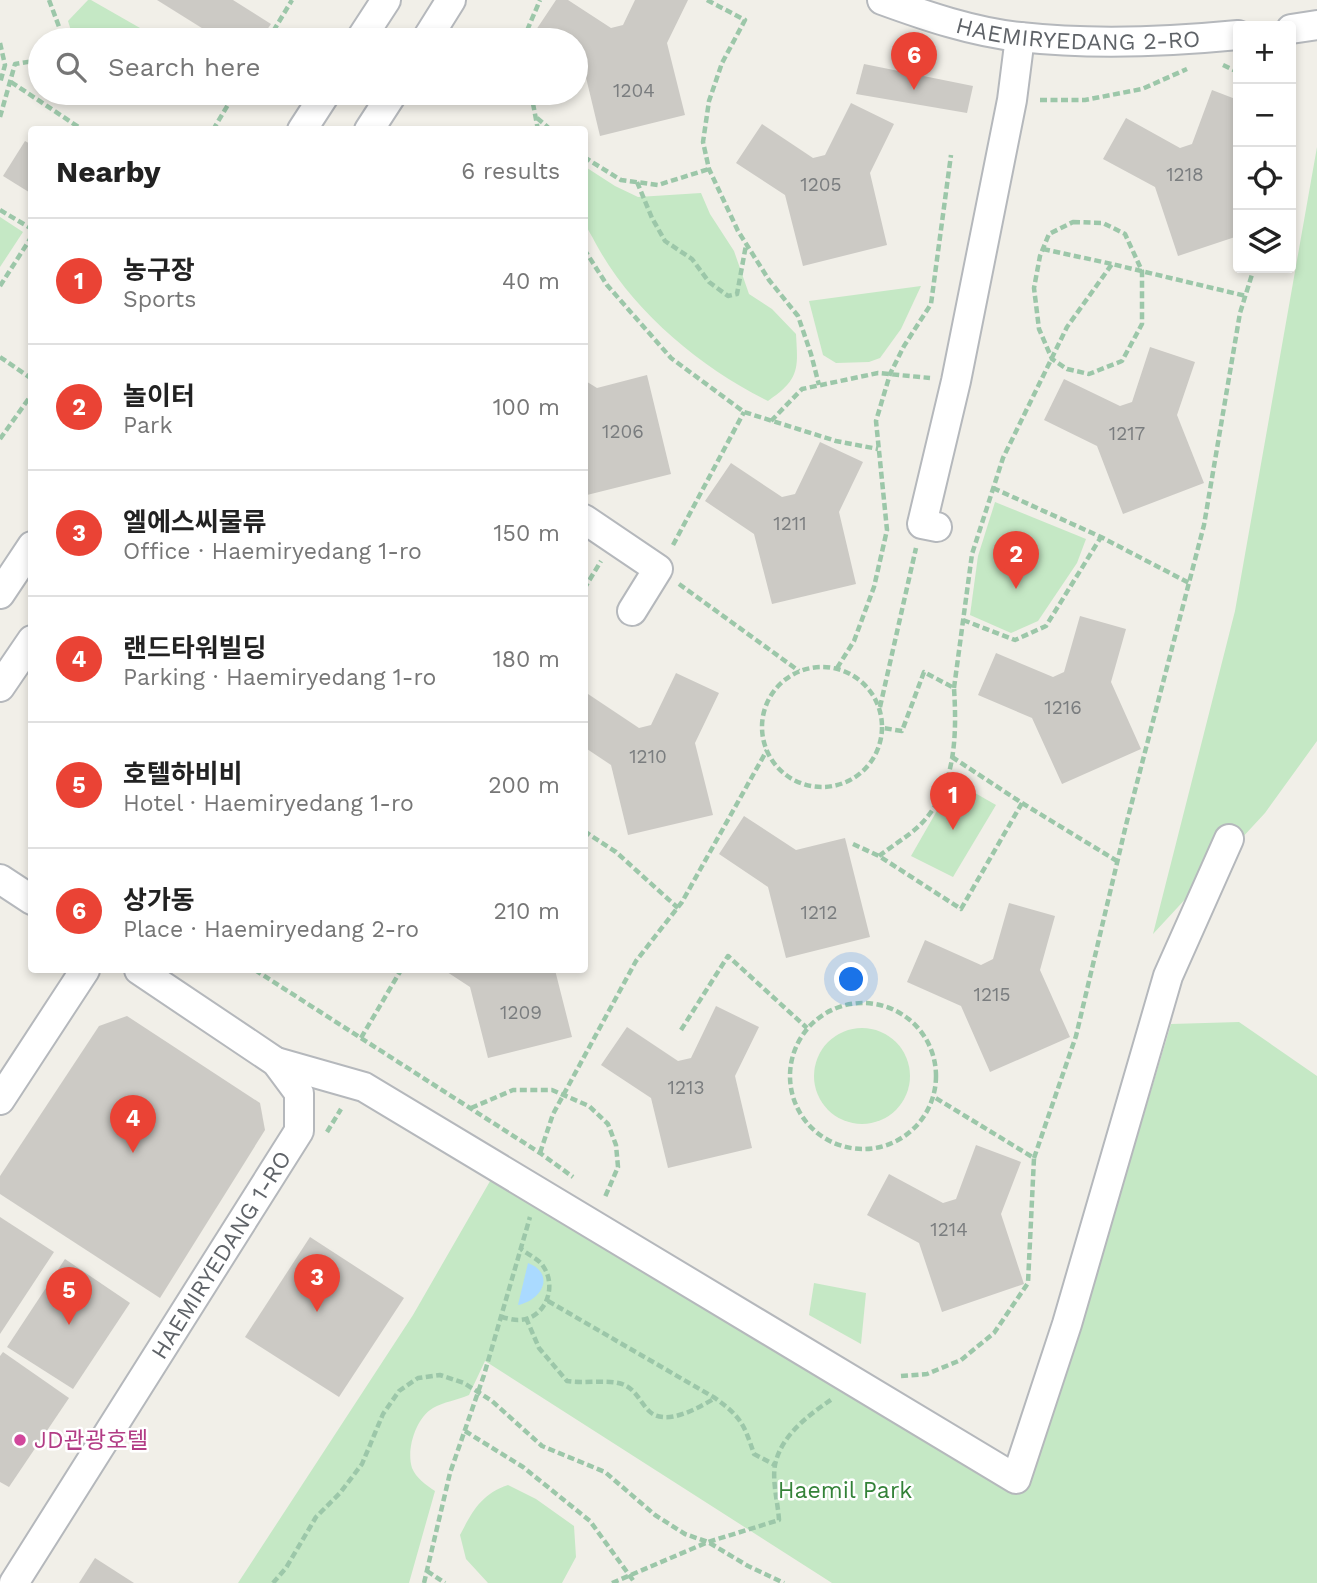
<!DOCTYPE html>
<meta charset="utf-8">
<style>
body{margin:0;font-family:"Work Sans","Noto Sans KR",sans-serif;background:#f2f2f2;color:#222}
.controls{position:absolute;right:21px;top:21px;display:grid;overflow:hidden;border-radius:7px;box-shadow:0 4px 10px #0003}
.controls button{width:63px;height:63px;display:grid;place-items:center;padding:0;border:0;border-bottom:2px solid #e0e0e0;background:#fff;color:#222;font:35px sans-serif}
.you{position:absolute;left:852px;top:980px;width:24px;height:24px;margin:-18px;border:5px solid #fff;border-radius:50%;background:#1a73e8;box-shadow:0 0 0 10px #1a73e833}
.badge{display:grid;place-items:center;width:46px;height:46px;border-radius:50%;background:#ea4335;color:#fff;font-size:23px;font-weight:700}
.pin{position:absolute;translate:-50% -58px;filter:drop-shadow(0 2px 4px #0008)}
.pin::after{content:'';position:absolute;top:37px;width:24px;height:21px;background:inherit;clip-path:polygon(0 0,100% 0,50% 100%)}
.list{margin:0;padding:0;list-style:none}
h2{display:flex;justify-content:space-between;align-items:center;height:91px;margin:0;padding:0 28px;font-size:30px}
h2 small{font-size:23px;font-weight:400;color:#767676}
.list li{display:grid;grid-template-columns:46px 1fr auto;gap:21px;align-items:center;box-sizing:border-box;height:126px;padding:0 28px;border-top:2px solid #e0e0e0}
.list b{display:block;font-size:26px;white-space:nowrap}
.list p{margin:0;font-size:23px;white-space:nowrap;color:#767676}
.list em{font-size:23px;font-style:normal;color:#767676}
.icon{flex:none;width:38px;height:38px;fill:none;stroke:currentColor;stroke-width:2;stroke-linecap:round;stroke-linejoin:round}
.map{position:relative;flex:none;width:1317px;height:1583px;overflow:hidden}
.search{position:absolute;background:#fff;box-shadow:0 4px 10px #0003;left:28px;top:28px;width:560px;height:77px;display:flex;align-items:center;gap:18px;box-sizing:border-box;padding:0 24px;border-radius:38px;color:#767676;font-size:26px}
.panel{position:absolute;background:#fff;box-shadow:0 4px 10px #0003;left:28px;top:126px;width:560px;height:847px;border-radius:7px}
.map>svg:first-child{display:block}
</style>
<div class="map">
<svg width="1317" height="1583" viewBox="0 0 1317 1583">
<rect width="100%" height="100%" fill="#f1efe8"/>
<g fill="#c5e8c5">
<polygon points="88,0 91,0 154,36 150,40 74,40 68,21"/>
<polygon points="1317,147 1317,741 1265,813 1153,934 1235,611"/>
<path d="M584,166L615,186L638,197L701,193L710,214L734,251L749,294L772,309L796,334C798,369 800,379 768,401C700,367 633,312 596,244C592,236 586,227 584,220C582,203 584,183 584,166Z"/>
<polygon points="0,217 23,232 0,267"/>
<polygon points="921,286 901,329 880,358 869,362 836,363 823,355 809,301"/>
<polygon points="995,502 1086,539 1077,563 1038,621 1011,633 970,615 978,556"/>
<polygon points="954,781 996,805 953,877 911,856"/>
<path d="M1239,1022L1317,1076V1583H832L485,1361L469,1395C458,1400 443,1402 433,1408C416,1418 406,1449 412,1468C416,1478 426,1485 435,1491L409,1583H238L413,1315L493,1176L1011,1489L1120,1194L1171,1024Z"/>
<circle cx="862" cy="1076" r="48"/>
<polygon points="814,1283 866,1293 861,1344 809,1315"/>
<path d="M508,1485L536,1499L574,1526L576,1557L562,1583H488L466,1559L460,1535C472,1512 481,1494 508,1485Z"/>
</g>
<path fill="#aadaff" d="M528,1263C556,1274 542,1300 518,1305Z"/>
<g fill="#cccac5">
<polygon points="157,0 233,0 271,24 260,40 221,40"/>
<polygon points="556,0 568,0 611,28 623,25 635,0 688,0 667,43 685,115 600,136 583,65 576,60 576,40 546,40 534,33"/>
<polygon points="864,64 973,86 967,113 856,94"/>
<polygon points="1212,90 1238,100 1238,236 1178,256 1155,187 1103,159 1126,118 1180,148 1192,144"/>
<polygon points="851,103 894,124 870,173 887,245 803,266 785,195 736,163 762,124 813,158 825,155"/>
<polygon points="25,141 32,145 32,194 3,176"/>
<polygon points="1150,347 1195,362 1177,415 1204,483 1123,514 1097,446 1044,420 1064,379 1120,406 1132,402"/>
<polygon points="647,375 671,474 587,495 584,486 584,380 597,388"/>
<polygon points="820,442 863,462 839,512 856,584 772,604 754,534 705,501 731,463 782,497 795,494"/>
<polygon points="1080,616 1126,629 1111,682 1141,749 1062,784 1032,718 978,695 996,653 1053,677 1064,672"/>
<polygon points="676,673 719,693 695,743 713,815 628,835 611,765 584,747 584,699 588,694 639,728 651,725"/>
<polygon points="744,816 796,850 845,838 870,937 786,958 768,887 719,854"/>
<polygon points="1009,903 1055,916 1040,970 1070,1037 990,1072 961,1006 907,982 925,940 981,965 993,959"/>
<polygon points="444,970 555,970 572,1037 488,1058 470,987"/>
<polygon points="716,1006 759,1027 735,1076 752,1148 668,1168 651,1098 601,1065 627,1027 678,1061 691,1058"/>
<polygon points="127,1016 260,1103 265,1130 160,1298 0,1194 0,1176 99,1026"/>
<polygon points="976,1145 1021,1162 1001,1214 1024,1284 942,1312 919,1243 867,1215 889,1174 943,1203 956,1199"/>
<polygon points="0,1217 54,1252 0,1334"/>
<polygon points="310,1237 404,1298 339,1397 245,1337"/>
<polygon points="65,1259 130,1303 73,1389 7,1347"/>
<polygon points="3,1352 69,1398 9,1487 0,1482 0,1356"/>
<polygon points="95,1558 134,1583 79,1583"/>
</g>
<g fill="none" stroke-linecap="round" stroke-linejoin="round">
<defs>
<g id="minor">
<path id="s1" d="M882,0C926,16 973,32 1020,37C1093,45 1166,42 1238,35"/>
<polyline points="1291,29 1317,25"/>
<polyline points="360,40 386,0"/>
<polyline points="426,40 451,0"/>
<polyline points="302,130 326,93"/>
<polyline points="369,130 393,93"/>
<polyline points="584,519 658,569 632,611"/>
<polyline points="937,527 922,524 956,381 1012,100 1020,37"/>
<polyline points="0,594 32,546"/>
<polyline points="0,687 32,640"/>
<polyline points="0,879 32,900"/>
<polyline points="276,1062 364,1087 1016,1479 1067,1324 1168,976 1229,839"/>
<polyline points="0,1100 85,970"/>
<path id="s2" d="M14,1583L299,1131V1093L276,1062L139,970"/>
</g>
</defs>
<use href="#minor" stroke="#b5b8bc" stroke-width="32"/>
<g stroke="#9cc7a9" stroke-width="4.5" stroke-dasharray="7 3.5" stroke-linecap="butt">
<polyline points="49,0 64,40"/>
<polyline points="707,0 745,20 722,63 709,101 703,142 709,169 738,231 769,280 798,316 811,354 819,385"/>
<polyline points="268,40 292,0"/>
<polyline points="523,40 540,0"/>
<polyline points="0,43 5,65 0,83"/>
<polyline points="1223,65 1238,72"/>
<polyline points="11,82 83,130"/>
<polyline points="531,93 538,130"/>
<polyline points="1040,100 1085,100 1142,89 1187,69"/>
<polyline points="0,117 15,64 40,60"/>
<polyline points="537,118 551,130"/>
<polyline points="213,130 235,93"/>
<polyline points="584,157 621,180 658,185 709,169"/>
<polyline points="637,182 652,218 665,241 692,259 709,282 728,296 737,294 746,245"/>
<polyline points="0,210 32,229"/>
<polygon points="1073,222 1103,223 1125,234 1142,271 1142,324 1122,361 1089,374 1067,369 1052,359 1039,329 1034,288 1040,256 1049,234"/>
<polyline points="584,249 607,285 671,358 744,412 836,441 878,449"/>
<polyline points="1043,249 1112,264"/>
<polyline points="0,286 32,236"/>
<polyline points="0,357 32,379"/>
<polyline points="771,421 802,389 878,373 930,378"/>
<polyline points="0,439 32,394"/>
<polyline points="993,488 1101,537 1189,583"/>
<polyline points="673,545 744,412"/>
<polyline points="679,584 799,671"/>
<polyline points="584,589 601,561"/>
<polyline points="963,620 1015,640 1046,626 1101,537"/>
<circle cx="822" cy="727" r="60"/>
<polyline points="837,668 854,641 874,587 887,530 876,421 890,374 904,346 931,304 951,155"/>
<polyline points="954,688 972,554 1003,458 1067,327 1112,264 1246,296"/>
<polyline points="880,707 916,548"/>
<polyline points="1022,803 1117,861"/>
<polyline points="584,831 616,852 678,908"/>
<polyline points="853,844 879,856 961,909 1022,803 952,757"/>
<path d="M879,856C892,846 907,837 919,826C956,790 957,736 954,688L924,672L902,731L883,728"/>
<polyline points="255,970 540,1153 573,1177"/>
<circle cx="863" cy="1076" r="73"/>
<polyline points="681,1030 728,956 807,1028"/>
<polyline points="361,1038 401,970"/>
<polyline points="471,1108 513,1090 552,1090 589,1106 608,1124 616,1145 618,1167 605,1197"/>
<polyline points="327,1132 341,1109"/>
<polyline points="540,1153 553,1114 636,961 682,902 767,750"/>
<polyline points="1034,1158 1076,1036 1126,825 1204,525 1240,313 1254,268"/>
<path d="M548,1301L715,1398C741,1417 744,1424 754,1454L775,1465"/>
<path d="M501,1317C506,1318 513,1320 518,1320C545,1320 558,1287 543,1266C539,1259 527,1254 521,1249"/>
<path d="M526,1318L539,1348L567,1381C584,1384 606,1379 622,1384C636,1389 639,1401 649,1411C665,1427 699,1408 715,1398"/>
<polyline points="901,1376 927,1374 961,1360 994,1333 1028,1283 1034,1158 934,1097"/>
<polyline points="465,1431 523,1467 590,1521 635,1583"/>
<polyline points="427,1571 445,1583"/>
<polyline points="273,1583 286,1568 316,1517 340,1493 362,1464 383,1414 399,1391 418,1378 440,1375 464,1383 492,1401 542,1446 605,1472 655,1515 685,1534 708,1542 748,1566 784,1583"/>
<polyline points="424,1583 450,1473 484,1375 530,1217"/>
<path d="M612,1583L708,1542L779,1520C778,1503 772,1481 775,1465C781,1435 809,1415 832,1399"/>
</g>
<use href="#minor" stroke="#fff" stroke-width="28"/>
</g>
<circle fill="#d1479c" stroke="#fff" stroke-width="2.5" cx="20" cy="1440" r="7"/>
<g text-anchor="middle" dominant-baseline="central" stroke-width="5" stroke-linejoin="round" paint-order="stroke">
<g font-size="19" fill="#7a7d7f">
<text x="634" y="90">1204</text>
<text x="1185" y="174">1218</text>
<text x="821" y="184">1205</text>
<text x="623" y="431">1206</text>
<text x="1127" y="433">1217</text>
<text x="790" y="523">1211</text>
<text x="1063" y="707">1216</text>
<text x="648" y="756">1210</text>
<text x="819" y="912">1212</text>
<text x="992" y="994">1215</text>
<text x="521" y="1012">1209</text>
<text x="686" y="1087">1213</text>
<text x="949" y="1229">1214</text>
</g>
<g font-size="23" fill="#5f6368" stroke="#fff">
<text stroke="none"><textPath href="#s1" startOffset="201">HAEMIRYEDANG 2-RO</textPath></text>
<text stroke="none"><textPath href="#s2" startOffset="388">HAEMIRYEDANG 1-RO</textPath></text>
</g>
<g font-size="23" fill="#b23c85" stroke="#fff" text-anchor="start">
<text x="34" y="1440">JD관광호텔</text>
</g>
<g font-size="23" fill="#348238" stroke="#fff">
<text x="845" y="1490">Haemil Park</text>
</g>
</g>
</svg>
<div class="controls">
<button>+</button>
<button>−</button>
<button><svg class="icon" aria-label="locate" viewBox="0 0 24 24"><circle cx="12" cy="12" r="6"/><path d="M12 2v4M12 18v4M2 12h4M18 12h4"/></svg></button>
<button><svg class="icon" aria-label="layers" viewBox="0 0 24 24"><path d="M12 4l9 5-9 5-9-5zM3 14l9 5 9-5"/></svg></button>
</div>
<div class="you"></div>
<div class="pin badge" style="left:953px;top:830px">1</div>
<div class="pin badge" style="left:1016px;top:589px">2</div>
<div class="pin badge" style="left:317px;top:1312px">3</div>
<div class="pin badge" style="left:133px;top:1153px">4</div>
<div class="pin badge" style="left:69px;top:1325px">5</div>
<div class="pin badge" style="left:914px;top:90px">6</div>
<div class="search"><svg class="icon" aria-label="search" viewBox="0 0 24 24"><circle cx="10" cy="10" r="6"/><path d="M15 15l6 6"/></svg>Search here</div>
<section class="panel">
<h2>Nearby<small>6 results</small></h2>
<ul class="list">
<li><span class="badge">1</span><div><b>농구장</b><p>Sports</p></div><em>40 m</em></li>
<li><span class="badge">2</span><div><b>놀이터</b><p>Park</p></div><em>100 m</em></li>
<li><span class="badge">3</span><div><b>엘에스씨물류</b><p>Office · Haemiryedang 1-ro</p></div><em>150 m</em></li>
<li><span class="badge">4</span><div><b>랜드타워빌딩</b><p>Parking · Haemiryedang 1-ro</p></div><em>180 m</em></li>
<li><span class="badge">5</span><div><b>호텔하비비</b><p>Hotel · Haemiryedang 1-ro</p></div><em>200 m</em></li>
<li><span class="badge">6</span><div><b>상가동</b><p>Place · Haemiryedang 2-ro</p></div><em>210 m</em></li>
</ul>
</section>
</div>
